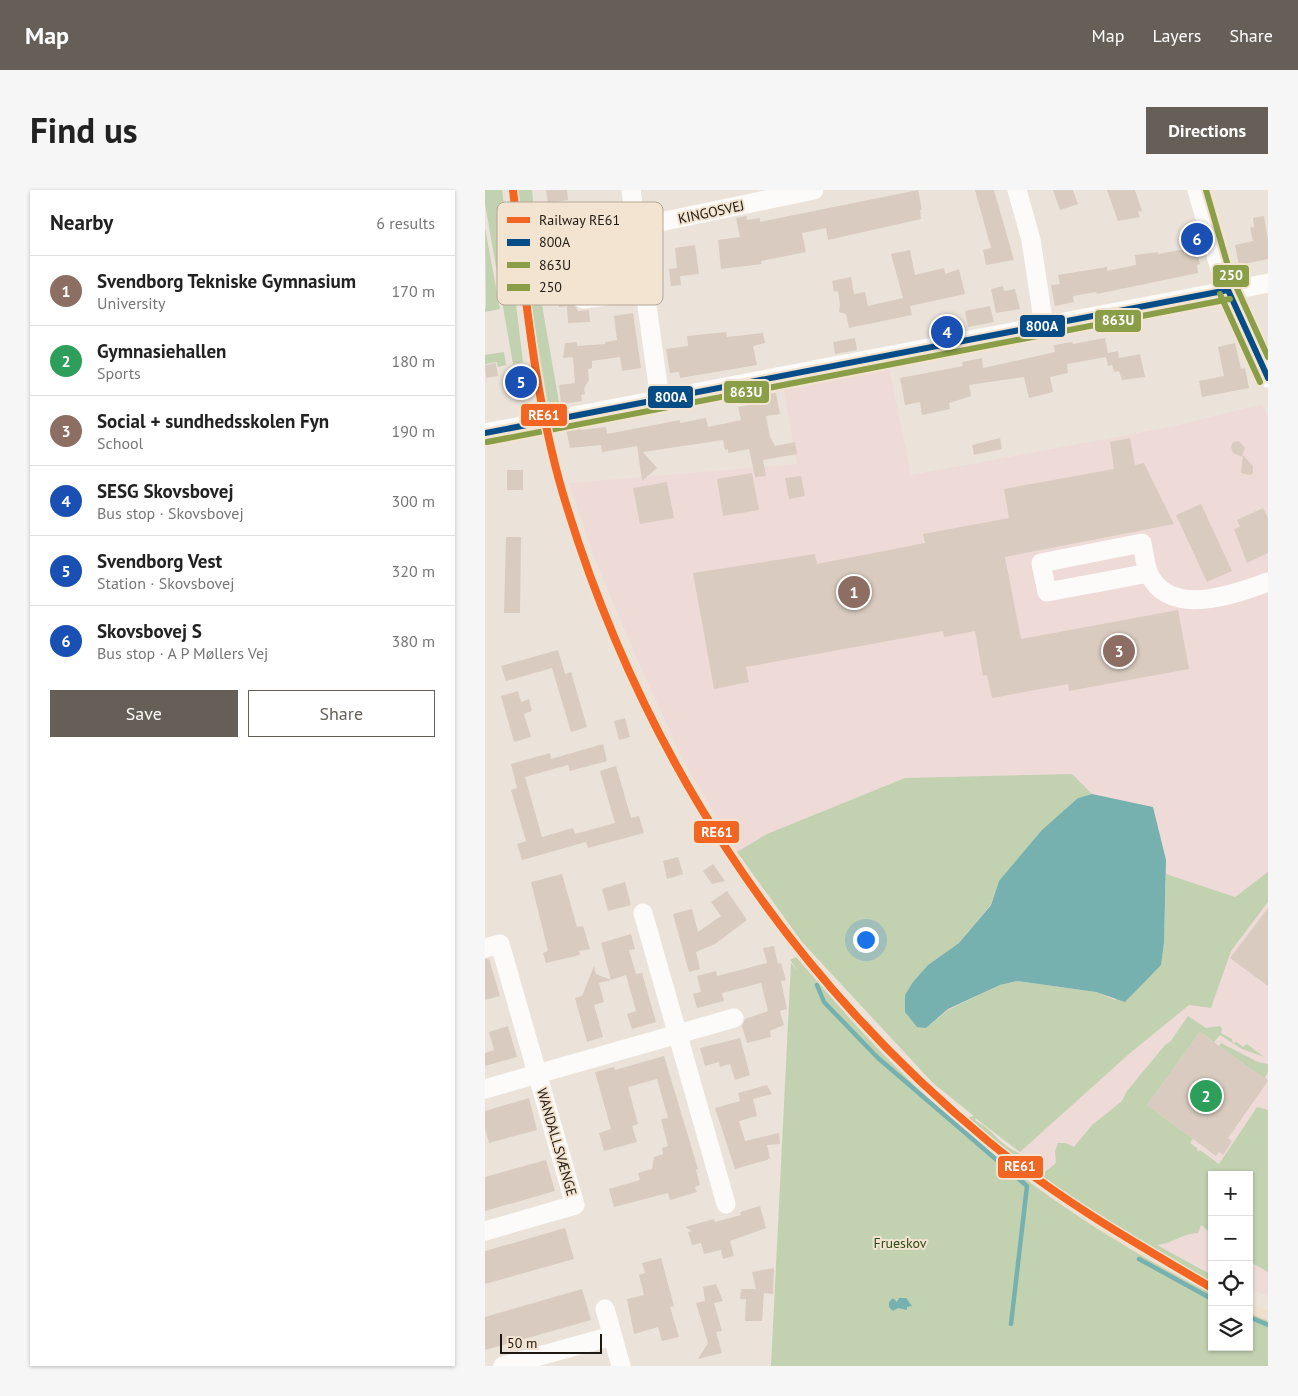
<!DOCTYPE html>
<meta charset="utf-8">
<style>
body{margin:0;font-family:"PT Sans",sans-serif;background:#f6f6f6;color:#222}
.controls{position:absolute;right:15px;bottom:15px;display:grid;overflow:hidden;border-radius:0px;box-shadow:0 1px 4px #0004}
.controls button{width:45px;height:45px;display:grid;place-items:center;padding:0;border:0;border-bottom:1px solid #e0e0e0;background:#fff;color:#222;font:25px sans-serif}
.scale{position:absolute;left:15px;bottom:12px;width:102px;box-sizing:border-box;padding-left:5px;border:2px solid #1d1811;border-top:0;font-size:14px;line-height:18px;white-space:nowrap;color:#1d1811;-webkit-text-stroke:4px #f3e4d1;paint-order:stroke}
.you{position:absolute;left:380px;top:749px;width:18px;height:18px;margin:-12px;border:4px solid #fff;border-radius:50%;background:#1a73e8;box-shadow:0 0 0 8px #1a73e833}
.badge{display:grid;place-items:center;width:32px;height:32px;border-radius:50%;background:#655f57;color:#fff;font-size:16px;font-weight:700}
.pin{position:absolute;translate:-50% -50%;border:2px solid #fff;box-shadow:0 1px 5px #0006}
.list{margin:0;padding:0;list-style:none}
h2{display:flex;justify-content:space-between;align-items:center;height:65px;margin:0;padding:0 20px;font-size:21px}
h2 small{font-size:16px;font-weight:400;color:#767676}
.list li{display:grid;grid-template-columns:32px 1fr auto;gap:15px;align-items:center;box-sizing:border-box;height:70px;padding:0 20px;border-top:1px solid #e0e0e0}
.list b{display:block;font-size:19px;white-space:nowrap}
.list p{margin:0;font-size:16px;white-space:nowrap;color:#767676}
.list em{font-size:16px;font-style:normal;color:#767676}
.actions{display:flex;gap:10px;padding:15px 20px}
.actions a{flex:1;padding:11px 0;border:1px solid #655f57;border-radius:0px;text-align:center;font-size:18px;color:#655f57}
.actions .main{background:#655f57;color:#fff}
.icon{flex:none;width:28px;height:28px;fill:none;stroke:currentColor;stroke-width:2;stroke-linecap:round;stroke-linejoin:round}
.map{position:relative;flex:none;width:783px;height:1176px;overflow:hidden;border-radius:0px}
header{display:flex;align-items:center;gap:30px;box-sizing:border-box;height:70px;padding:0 25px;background:#655f57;color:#fff}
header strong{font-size:24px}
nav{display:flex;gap:28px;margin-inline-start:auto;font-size:18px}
.intro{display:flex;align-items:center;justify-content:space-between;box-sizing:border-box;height:120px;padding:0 30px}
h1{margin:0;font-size:35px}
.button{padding:12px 22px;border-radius:0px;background:#655f57;color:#fff;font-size:18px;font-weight:700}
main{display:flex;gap:30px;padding:0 30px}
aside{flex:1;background:#fff;border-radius:0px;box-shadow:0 1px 4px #0004}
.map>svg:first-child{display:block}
</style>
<header>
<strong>Map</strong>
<nav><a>Map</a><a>Layers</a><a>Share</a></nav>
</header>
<div class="intro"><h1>Find us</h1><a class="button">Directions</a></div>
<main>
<aside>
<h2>Nearby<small>6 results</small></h2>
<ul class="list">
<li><span class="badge" style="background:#8d6e63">1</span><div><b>Svendborg Tekniske Gymnasium</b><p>University</p></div><em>170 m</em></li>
<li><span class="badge" style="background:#2e9e5b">2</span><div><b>Gymnasiehallen</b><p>Sports</p></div><em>180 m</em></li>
<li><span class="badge" style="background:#8d6e63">3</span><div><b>Social + sundhedsskolen Fyn</b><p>School</p></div><em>190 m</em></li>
<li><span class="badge" style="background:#1a4fb4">4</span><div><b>SESG Skovsbovej</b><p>Bus stop · Skovsbovej</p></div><em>300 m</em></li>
<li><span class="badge" style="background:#1a4fb4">5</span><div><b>Svendborg Vest</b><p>Station · Skovsbovej</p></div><em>320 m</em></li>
<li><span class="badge" style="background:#1a4fb4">6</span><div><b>Skovsbovej S</b><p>Bus stop · A P Møllers Vej</p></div><em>380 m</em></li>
</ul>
<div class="actions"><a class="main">Save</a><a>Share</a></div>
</aside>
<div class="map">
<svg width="783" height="1176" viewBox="0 0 783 1176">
<rect width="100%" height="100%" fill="#ebe3d9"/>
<g fill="#eedfcd">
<polygon points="24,0 33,0 49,137 67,241 59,243 49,201 51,200 35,100"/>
<polygon points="319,761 393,844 476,923 548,981 601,1018 676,1065 727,1093 727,1104 634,1053 541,989 490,948 439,904 385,851 311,767"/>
<polygon points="764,1112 783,1121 783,1131 764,1123"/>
</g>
<polygon fill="#eedbd8" points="403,172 426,285 690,236 777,214 783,227 783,1106 764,1099 764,985 727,985 727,1083 667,1053 557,981 448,893 317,752 252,662 198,570 151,467 108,365 84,293 312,274 296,186"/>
<g fill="#c2d1b0">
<polygon points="0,0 17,0 38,172 28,174 0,14"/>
<polygon points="33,0 47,0 58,121 74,212 78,219 64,221 47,121"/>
<polygon points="0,38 15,119 0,122 1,114"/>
<polygon points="19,162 21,175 13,177 12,172 0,174 0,165"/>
<path d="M587,584L607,604L593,608L514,691L506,714L474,753L443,775L420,805L441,838L463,820L515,795L532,791L611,802L630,810L676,775L679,753L681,684L750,707L783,682V712L746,761L726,818L704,815L644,864L535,962L490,928L491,931C509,940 513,954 532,962C543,967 548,983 561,981L571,973L570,961L573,953H581L589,957L607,935L637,911L642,901L680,855L685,852L703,826L721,838L735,836L737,839L736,843L747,849L748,853L752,852L758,857L762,854L779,867L757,859L735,845L729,852L715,842L662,915L708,949L705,953L712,958L713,962L715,960L734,974L772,917L783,920V1082L764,1071V985H727V1044L716,1035L713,1043C698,1043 686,1054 672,1055L727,1085V1093C640,1046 558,991 482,928L489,926L448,893L317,752L252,662L282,644L420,588Z"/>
<path d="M311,767C344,805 377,844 413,879C503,970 613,1046 727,1104V1157H764V1123L783,1131V1176H286L306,773L314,782L305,770Z"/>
<polygon points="736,853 773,872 783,874 783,882 780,887 783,891 734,856"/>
</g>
<g fill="#76b1b0">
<polygon points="607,604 668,617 681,670 679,753 676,775 640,812 611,802 532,791 515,795 463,819 441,838 432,837 420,822 420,805 428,792 443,775 474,753 506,715 514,691 557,640 593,608"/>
<polygon points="408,1108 412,1112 414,1108 421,1108 427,1116 422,1117 422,1120 413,1118 408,1121 404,1117 404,1112"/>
</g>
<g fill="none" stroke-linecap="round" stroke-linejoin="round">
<g stroke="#76b1b0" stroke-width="4.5">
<polyline points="332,795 339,812 393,868 542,996 526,1134"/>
<polyline points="654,1069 727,1109"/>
<polyline points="764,1127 783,1135"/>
</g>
</g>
<g fill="#d9cbbf">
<polygon points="61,0 82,0 83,10 63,13"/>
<polygon points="433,0 437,20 435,20 436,29 343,50 341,38 317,43 321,62 276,71 277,74 236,79 233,50 255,47 251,28 261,26 262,30 275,28 275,32"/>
<polygon points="490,0 509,0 529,70 501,75 498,60 506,58"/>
<polygon points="568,0 588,0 593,14 575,20"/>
<polygon points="622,0 650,0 657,21 653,22 655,27 633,31"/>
<polygon points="779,26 783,50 783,69 754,75 750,55 768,51 765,38 769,37 768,28"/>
<polygon points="111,38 112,45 119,44 120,48 133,46 136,67 114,70 115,77 94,81 95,85 87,86 90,102 87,111 93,121 104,120 105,132 83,133 82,116 74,117 67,69 101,63 98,39"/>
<polygon points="210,55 214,84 195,86 196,95 186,96 184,79 192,78 190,58"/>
<polygon points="711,57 715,74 712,75 713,83 612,104 611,102 588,106 589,112 570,116 566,95 575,94 573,85 622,77 622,81 651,75 650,65 673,62 673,64"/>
<polygon points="425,60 430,85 459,78 460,84 474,79 480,104 425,116 427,125 364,138 361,124 354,122 355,114 353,101 349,102 347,91 366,87 369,104 380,102 383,116 418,108 406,64"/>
<polygon points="518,96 519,101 530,99 535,119 511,123 506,99"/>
<polygon points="505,116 509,132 483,137 480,121"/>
<polygon points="148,123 156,178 137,181 135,167 107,171 107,178 103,179 104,190 99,198 100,204 96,205 97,211 76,214 74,195 90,193 88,167 78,168 80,153 92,152 92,156 120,154 120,152 132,150 129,126"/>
<polygon points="241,142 242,147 278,143 280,153 268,156 272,175 195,188 194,182 185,183 181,159 203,156 202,146"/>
<polygon points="370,148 372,160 350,164 348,152"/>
<polygon points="620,148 623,163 633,161 634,168 655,164 660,187 637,190 634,181 629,182 627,175 623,176 621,167 582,174 583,183 565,187 568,202 544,208 539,187 484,195 486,206 464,213 465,219 437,225 435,212 420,215 415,188 478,176 477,172 497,168 498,178 570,162 569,155 587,152 588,154"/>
<polygon points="750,153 756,179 760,178 764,198 717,207 714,191 739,186 733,157"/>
<polygon points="11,173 13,186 1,188 0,175"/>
<polygon points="291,203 295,224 281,226 285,247 290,256 310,252 312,264 278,270 281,286 270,287 264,259 243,263 243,259 240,260 238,250 158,262 172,278 157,291 152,256 117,262 116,255 85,258 81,239 96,236 96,240 121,237 122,244 195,230 195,233 221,228 223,237 256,230 253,217 264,215 262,207"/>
<polygon points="515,248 517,259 489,265 487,255"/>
<polygon points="645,248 650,275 659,273 689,334 520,367 536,449 693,420 704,479 584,501 583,494 507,508 502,485 498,486 490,441 459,447 458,441 261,477 264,492 229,499 208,383 330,364 332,374 440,353 438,344 524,328 519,299 629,279 625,252"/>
<polygon points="754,251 760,258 757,267 748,263 746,257 748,252"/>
<polygon points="758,265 768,276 768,283 765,285 756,283"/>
<rect x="22" y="280" width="16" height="20"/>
<polygon points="267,283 274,320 238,326 232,289"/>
<polygon points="316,286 320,306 304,309 300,288"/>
<polygon points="182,292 189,328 155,334 148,298"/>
<polygon points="716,314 747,381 722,392 691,325"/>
<polygon points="778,318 783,328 783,363 762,373 749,339 755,337 752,330"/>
<polygon points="21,347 36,347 35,423 19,423"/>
<polygon points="73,460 80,484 86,482 102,537 86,542 67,478 21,491 16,476"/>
<polygon points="33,501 36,512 44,509 47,521 39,524 46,547 29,552 16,506"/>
<polygon points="140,528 145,547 134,550 129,531"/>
<polygon points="118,554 122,571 85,581 83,575 40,587 57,647 88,638 90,644 130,633 115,581 131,576 146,628 154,626 159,643 103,658 101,652 37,670 32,654 41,651 26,600 32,598 26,574 65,563 66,569"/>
<polygon points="193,667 198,684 182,689 178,671"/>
<polygon points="228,674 240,691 227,694 218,681"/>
<polygon points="77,684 92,737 98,736 105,759 94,761 95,765 61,773 58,763 63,761 46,692"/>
<polygon points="140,692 146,715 123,721 117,699"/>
<polygon points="242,701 262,730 230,754 211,762 215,779 204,782 188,724 207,719 213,742 236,726 226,712"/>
<polygon points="783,718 783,796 745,768"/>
<polygon points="146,744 150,759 144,760 151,784 157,783 171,832 147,839 142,824 151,821 141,785 126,790 116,753"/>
<polygon points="289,756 293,774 296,773 301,790 296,791 302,819 295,821 299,835 285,841 286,847 262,853 257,836 260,829 283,821 276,793 237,803 239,811 212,818 208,804 216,802 212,786 231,781 232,786 282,773 278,758"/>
<polygon points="0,769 4,769 15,806 0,810"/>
<polygon points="109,776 111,784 126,790 114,793 119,812 109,815 118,847 102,852 90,808 97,806"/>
<polygon points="23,836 32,867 0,876 0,863 9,860 4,842"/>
<polygon points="715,842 783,891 743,948 747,951 738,965 734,962 731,966 662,915"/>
<polygon points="255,848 265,885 250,890 245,874 235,877 234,872 220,876 215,858"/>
<polygon points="179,866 213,979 211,980 215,995 210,997 212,1002 185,1010 183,1003 129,1017 124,999 155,990 153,983 167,979 169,967 178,964 177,958 183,956 176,929 183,928 172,889 143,897 153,934 147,936 152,952 119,961 114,943 126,939 110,882 129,877 130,880"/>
<polygon points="282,895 287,904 268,909 272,926 254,931 260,951 294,943 295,954 282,955 285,968 282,970 250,979 230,918 255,911 253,903"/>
<polygon points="44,908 52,940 4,953 0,939 0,921"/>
<polygon points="61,970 70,1001 0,1021 0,987"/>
<polygon points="275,1016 281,1038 245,1051 249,1066 238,1069 236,1060 219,1064 216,1053 207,1055 203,1042 207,1041 200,1037 229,1029 230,1032 256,1025 255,1022"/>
<polygon points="80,1038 89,1069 0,1094 0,1061"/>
<polygon points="176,1068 189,1116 185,1117 194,1147 177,1151 173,1137 149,1144 142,1109 159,1105 154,1085 160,1083 157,1073"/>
<polygon points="289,1078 288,1104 279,1103 277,1131 260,1131 261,1109 255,1109 256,1099 271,1099 267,1082"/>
<polygon points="231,1094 238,1111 229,1113 237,1141 231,1142 237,1163 213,1169 223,1153 211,1113 220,1111 218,1097"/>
<polygon points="97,1099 106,1130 0,1160 0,1127"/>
</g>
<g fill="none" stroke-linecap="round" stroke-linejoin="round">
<g stroke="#fcfbf9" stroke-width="19">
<polyline points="146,0 175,210"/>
<polyline points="532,0 546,50 559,136"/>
<polyline points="712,0 737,86 783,188"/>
<polyline points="151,37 329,0"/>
<polyline points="98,109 160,101"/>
<polyline points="0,243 783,93"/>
<path d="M664,383L562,402L556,373L657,353C659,362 660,375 664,384C685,428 748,405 783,392"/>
<polyline points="158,723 241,1014"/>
<polyline points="0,758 15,754 90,1015 0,1041"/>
<polyline points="0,899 249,828"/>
<polyline points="120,1119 136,1176"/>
<polyline points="18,1176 127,1146"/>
</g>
<defs>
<g id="bus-1">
<polyline points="743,100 783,188"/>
<polyline points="0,243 743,100"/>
</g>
<g id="bus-2">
<polyline points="735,104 775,192"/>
<polyline points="2,252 745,109"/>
</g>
<polyline id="bus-3" points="721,0 745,83 783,167"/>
</defs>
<use href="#bus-1" stroke="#f3e4d1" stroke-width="10"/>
<use href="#bus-2" stroke="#f3e4d1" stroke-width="10"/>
<use href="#bus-3" stroke="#f3e4d1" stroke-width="10"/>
<use href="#bus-1" stroke="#064d87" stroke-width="6"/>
<use href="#bus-2" stroke="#899e46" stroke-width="6"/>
<use href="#bus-3" stroke="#899e46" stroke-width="6"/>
<defs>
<path id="rail-1" d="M28,0C40,101 49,205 78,304C154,559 298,782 504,952C573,1009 650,1053 727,1098"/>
</defs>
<use href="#rail-1" stroke="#f3e4d1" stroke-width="11"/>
<use href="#rail-1" stroke="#f26522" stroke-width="8"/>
</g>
<g text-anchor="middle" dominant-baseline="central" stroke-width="4" stroke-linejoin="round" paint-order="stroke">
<g font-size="14" fill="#1d1811" stroke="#f3e4d1">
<text transform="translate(226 22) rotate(-12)">KINGOSVEJ</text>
<text transform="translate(72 952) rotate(74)">WANDALLSVÆNGE</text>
</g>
<g font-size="14" fill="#2b4b14" stroke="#f3e4d1">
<text x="415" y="1053">Frueskov</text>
</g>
</g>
<rect x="12" y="12" width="166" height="103" rx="8" fill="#f3e4d1" stroke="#b3a797" stroke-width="1"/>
<rect x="22" y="27" width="23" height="6" fill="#f26522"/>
<rect x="22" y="49" width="23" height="7" fill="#064d87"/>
<rect x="22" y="72" width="23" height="6" fill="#899e46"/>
<rect x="22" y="94" width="23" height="7" fill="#899e46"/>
<g font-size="14" fill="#1d1811">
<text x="54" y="35">Railway RE61</text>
<text x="54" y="57">800A</text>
<text x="54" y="80">863U</text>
<text x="54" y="102">250</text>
</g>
<g stroke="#f3e4d1" stroke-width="2">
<rect x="727" y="74" width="38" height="24" rx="5" fill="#899e46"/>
<rect x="609" y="119" width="48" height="24" rx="5" fill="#899e46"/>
<rect x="534" y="124" width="47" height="24" rx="5" fill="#064d87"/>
<rect x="238" y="190" width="47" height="24" rx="5" fill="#899e46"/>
<rect x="162" y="195" width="47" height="24" rx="5" fill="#064d87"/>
<rect x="35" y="213" width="48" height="24" rx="5" fill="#f26522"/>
<rect x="208" y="630" width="47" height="24" rx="5" fill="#f26522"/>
<rect x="512" y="965" width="47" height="24" rx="5" fill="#f26522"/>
</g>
<g font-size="14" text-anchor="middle" font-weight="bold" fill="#fff">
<text x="746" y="90">250</text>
<text x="633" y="135">863U</text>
<text x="557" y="141">800A</text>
<text x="261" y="207">863U</text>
<text x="186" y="212">800A</text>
<text x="59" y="230">RE61</text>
<text x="232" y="647">RE61</text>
<text x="535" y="981">RE61</text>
</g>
</svg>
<div class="controls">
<button>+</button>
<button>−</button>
<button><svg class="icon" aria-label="locate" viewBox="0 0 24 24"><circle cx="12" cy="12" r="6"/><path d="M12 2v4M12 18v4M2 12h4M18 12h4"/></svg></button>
<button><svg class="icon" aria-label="layers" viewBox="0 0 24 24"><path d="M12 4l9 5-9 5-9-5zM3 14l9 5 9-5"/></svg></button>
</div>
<div class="scale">50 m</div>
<div class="you"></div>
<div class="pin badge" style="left:369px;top:402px;background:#8d6e63">1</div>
<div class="pin badge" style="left:721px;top:906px;background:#2e9e5b">2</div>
<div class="pin badge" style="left:634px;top:461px;background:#8d6e63">3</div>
<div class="pin badge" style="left:462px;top:142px;background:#1a4fb4">4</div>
<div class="pin badge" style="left:36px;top:192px;background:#1a4fb4">5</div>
<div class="pin badge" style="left:712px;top:49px;background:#1a4fb4">6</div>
</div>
</main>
